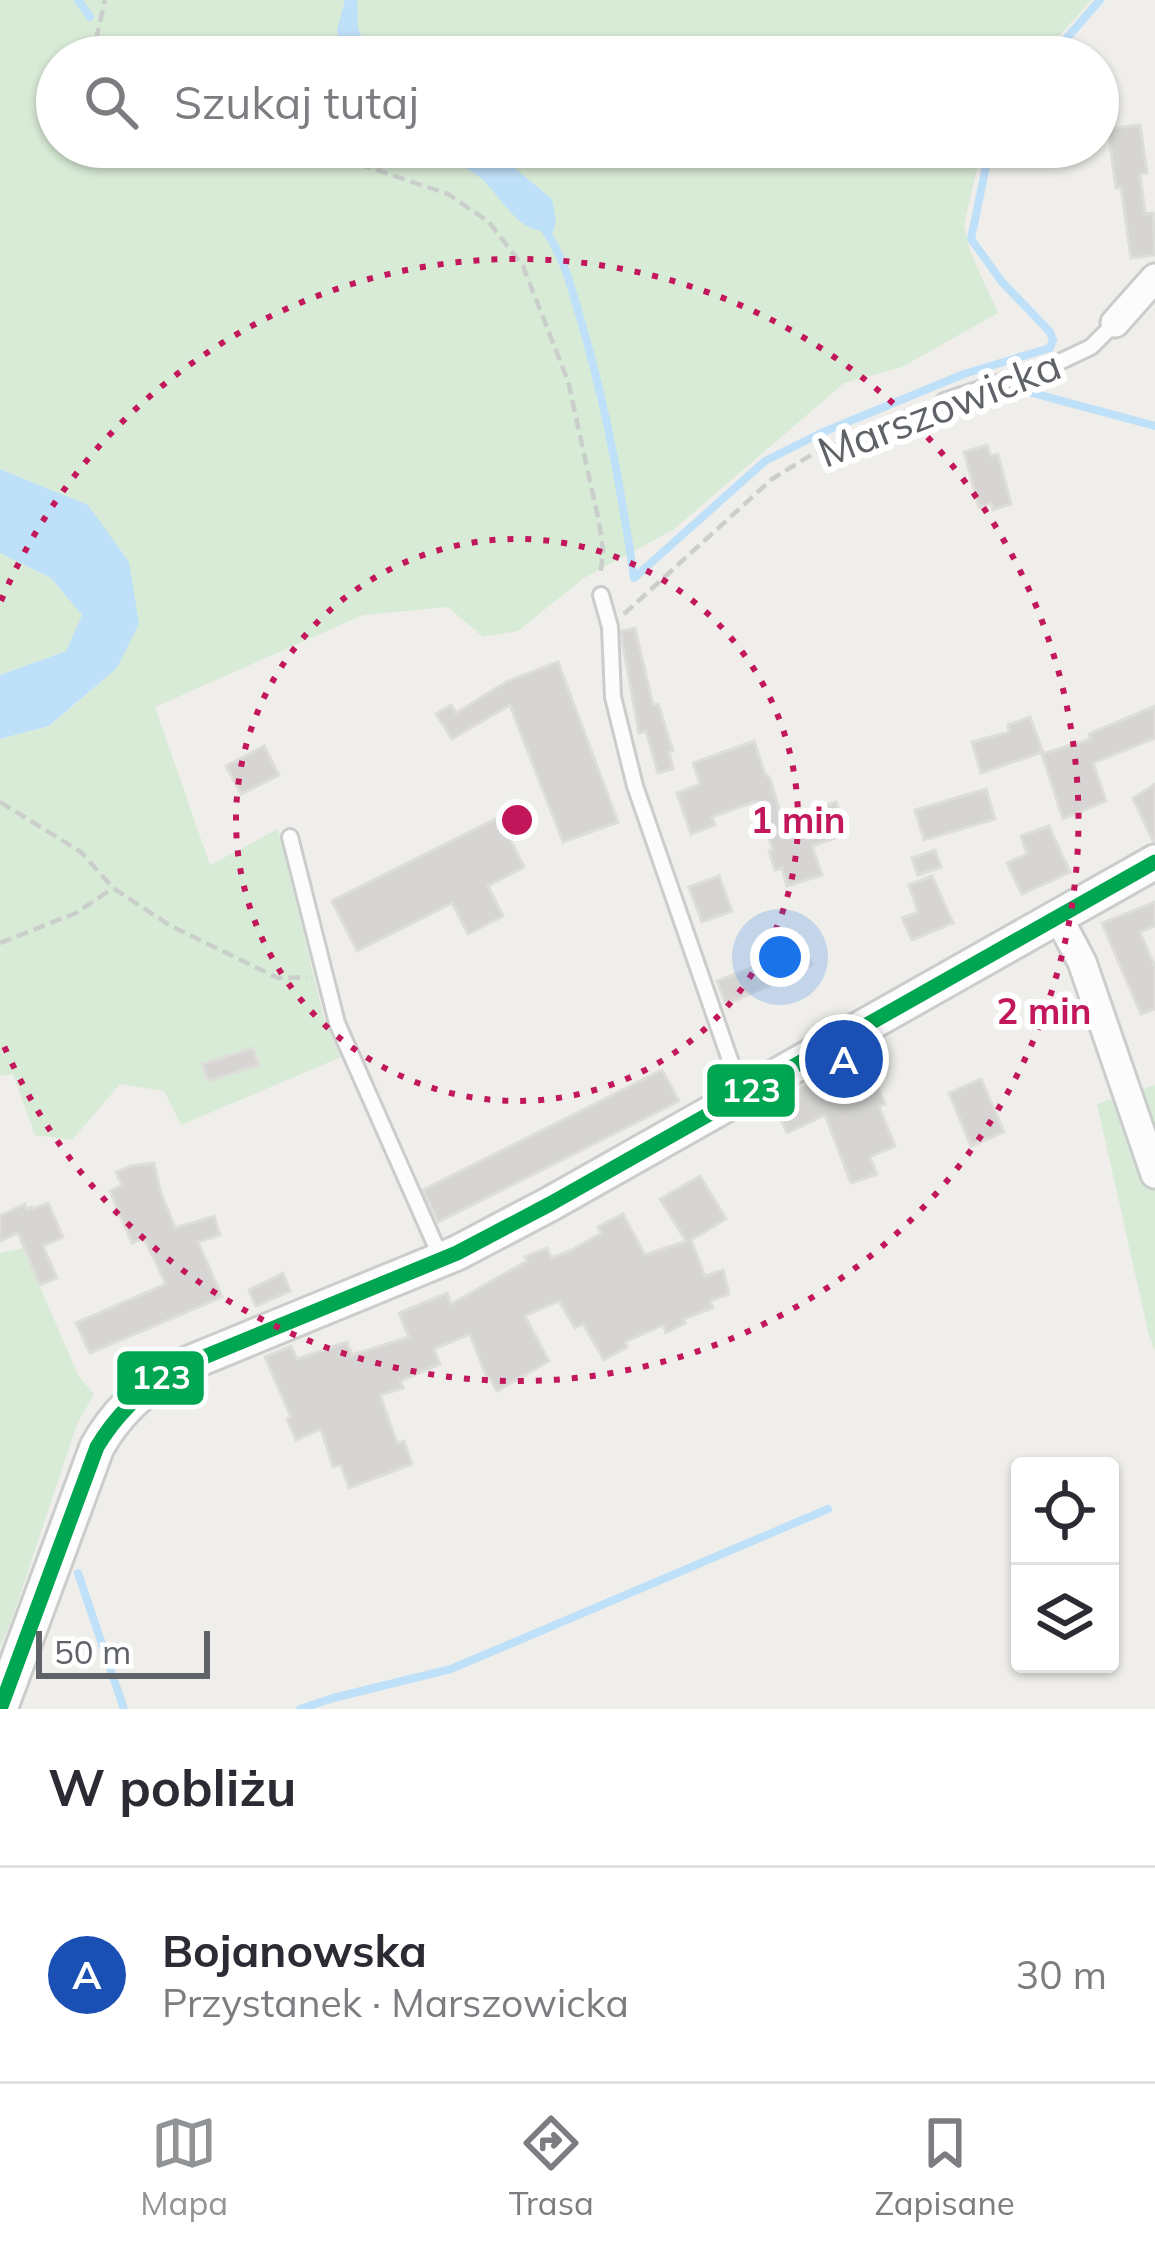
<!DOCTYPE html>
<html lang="pl">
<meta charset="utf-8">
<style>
body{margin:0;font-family:Mulish,sans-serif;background:#f2f2f3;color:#2b2b33}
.controls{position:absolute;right:36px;bottom:36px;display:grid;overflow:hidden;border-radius:12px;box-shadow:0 3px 9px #0004}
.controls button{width:108px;height:108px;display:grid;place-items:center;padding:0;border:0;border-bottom:3px solid #e1e1e2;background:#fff;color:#2b2b33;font:60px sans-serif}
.scale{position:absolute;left:36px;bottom:30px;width:174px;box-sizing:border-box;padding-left:12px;border:6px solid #5f6368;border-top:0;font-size:33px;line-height:42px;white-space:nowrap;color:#5f6368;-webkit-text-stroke:9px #fff;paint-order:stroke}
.you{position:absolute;left:780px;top:957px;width:42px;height:42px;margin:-30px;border:9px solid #fff;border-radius:50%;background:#1a73e8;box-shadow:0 0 0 18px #1a73e833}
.badge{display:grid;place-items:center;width:78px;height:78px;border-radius:50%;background:#919496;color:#fff;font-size:39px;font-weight:700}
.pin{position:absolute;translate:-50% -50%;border:6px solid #fff;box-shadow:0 3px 12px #0006}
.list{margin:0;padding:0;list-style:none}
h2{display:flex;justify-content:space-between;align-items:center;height:156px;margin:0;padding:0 48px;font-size:51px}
h2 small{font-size:39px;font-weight:400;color:#7c7c81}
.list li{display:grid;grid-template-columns:78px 1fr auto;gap:36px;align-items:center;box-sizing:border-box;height:216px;padding:0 48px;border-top:3px solid #e1e1e2}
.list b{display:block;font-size:45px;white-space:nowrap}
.list p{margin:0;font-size:39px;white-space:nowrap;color:#7c7c81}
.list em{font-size:39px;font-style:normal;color:#7c7c81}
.icon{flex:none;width:66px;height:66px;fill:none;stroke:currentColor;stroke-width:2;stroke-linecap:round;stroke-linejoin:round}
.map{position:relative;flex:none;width:1155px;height:1709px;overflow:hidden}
.search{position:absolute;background:#fff;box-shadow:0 3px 9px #0004;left:36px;right:36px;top:36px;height:132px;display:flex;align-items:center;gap:30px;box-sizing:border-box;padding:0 42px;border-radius:66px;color:#7c7c81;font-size:45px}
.sheet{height:372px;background:#fff}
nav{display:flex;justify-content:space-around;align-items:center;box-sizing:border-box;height:168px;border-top:3px solid #e1e1e2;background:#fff;font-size:33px;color:#7c7c81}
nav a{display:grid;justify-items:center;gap:6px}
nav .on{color:#919496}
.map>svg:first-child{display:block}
</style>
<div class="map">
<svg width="1155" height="1709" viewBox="0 0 1155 1709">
<rect width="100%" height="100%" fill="#efeeea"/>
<g fill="#d8ebd6">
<polygon points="0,0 1091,0 1041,57 57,57 57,147 982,147 964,225 970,251 998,313 902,367 844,383 673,530 584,578 518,631 483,637 448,607 363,615 155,707 210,865 278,829 325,1022 341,1057 181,1125 164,1091 120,1084 72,1140 35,1135 13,1074 0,1076 0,739 50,726 117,668 88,505 0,469"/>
<polygon points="0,553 51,578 82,615 66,651 0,675"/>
<polygon points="1155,1085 1155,1351 1149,1335 1097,1104"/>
<polygon points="23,1248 79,1377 94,1394 77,1424 12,1619 0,1647 0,1253"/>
</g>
<g fill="#bfe0f9">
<polygon points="345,0 357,0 358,29 373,57 344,57 337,30"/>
<path d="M426,147H487L506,161L552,199L556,221L551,238L549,230C518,237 499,191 477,175C461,164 443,155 426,147Z"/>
<polygon points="0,469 88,505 129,562 139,624 117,668 49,726 0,739 0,675 66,651 82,615 51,578 0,553"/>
</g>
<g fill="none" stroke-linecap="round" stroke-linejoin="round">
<g stroke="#bfe0f9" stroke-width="8">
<polyline points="78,0 90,17"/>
<polyline points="115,47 128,57"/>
<polyline points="1050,57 1100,0"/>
<path d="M541,224C566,259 571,288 583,328C607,410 622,494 634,578L765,461L821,433L964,374L1050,348L1053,340L1050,332L1002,282L971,239L990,147"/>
<polyline points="1010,387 1155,426"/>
<polyline points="78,1573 124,1709"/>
<polyline points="300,1709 333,1698 451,1669 828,1509"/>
</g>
</g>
<g fill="#d6d5d3" stroke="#deddd9" stroke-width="3">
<polygon points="1140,125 1147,173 1140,174 1145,214 1153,213 1155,255 1131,258 1121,187 1116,188 1108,129"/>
<polygon points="987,445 991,456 998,454 1011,504 993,510 991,503 979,507 964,452"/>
<polygon points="635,628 653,705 658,704 673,751 669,752 673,769 658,773 646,731 639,733 622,640 621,631"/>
<polygon points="558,662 618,822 563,842 510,705 452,739 436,714 451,705 456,713 506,682"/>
<polygon points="1155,706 1155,738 1093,763 1106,801 1063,819 1042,754 1091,739 1089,734"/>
<polygon points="1030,717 1043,752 981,773 972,742 1009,732 1008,725"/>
<polygon points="754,741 765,774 770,778 782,820 836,802 847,834 812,846 822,875 787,886 782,868 775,870 769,851 773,850 756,801 712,817 715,825 691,834 677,793 700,784 693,763"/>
<polygon points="264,746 279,775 241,794 226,766"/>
<polygon points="1155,784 1155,841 1153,841 1133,798"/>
<polygon points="986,789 995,819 924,840 915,810"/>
<polygon points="499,817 524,867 488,886 503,916 468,934 452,903 357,951 332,901"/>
<polygon points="1049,826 1070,872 1022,894 1007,863 1027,854 1021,836"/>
<polygon points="935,850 941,867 918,875 912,858"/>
<polygon points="719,876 732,911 702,922 689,887"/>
<polygon points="932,876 953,923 912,940 902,918 918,912 909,885"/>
<polygon points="1155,902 1155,926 1140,932 1155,967 1155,1009 1141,1014 1102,923"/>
<polygon points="805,947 812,965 804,968 805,971 726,1004 717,981"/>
<polygon points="253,1048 259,1065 208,1081 202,1064"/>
<polygon points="868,1066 885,1104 879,1107 895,1146 870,1157 877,1174 851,1183 825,1115 787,1133 773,1102 828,1074 832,1082"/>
<polygon points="662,1070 679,1101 438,1222 423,1190"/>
<polygon points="981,1079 1004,1132 971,1146 949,1093"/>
<polygon points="154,1163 160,1190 175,1228 214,1216 220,1235 198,1242 222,1297 90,1353 76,1323 166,1284 144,1238 132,1243 110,1191 122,1185 116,1172 131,1166"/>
<polygon points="700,1176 726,1219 691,1240 705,1276 723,1270 729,1294 710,1301 713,1308 683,1319 685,1323 666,1333 663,1325 625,1342 627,1347 604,1360 583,1324 575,1328 559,1301 525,1316 549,1361 497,1391 489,1377 487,1378 470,1334 434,1349 440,1364 400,1381 403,1388 380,1395 397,1443 404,1441 412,1464 349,1488 341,1465 333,1467 321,1429 296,1440 287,1419 291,1417 265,1357 291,1346 297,1359 347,1342 352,1355 409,1337 399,1313 447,1293 451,1304 527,1261 525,1257 547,1248 551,1258 572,1250 601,1233 598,1227 623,1214 645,1255 686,1241 660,1199"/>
<polygon points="48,1203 63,1237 43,1246 57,1278 40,1285 18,1233 0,1241 0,1216 25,1204 27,1209 32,1207 33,1209"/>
<polygon points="283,1273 290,1291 256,1306 249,1290"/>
</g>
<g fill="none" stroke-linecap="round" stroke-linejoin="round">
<defs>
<g id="service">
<polyline points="944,401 1055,364 1091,347 1115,323"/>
<polyline points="601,595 610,627 613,697 635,786 738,1083 744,1094"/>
<polyline points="290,837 337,1023 442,1260"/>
</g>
<g id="minor">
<polyline points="1115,323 1155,278"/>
<polyline points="1057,915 1082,962 1155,1174"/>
</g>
<path id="tertiary" d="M0,1709L97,1447C116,1413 139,1393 170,1371L457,1253L550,1204L1155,862"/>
</defs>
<use href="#service" stroke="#cbcccc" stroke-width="20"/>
<use href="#minor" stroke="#cbcccc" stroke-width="33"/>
<use href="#tertiary" stroke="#cbcccc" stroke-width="39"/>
<g stroke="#cacfcc" stroke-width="4.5" stroke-dasharray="12 6" stroke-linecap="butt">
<polyline points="92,57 105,0"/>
<polyline points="308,147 448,194 489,222 523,266 568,381 599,522 603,551 600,577"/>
<polyline points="624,614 772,479 816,452 928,407"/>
<polyline points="0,802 81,852 113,888 171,926 278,978 307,977"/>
<polyline points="0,943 76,913 113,888"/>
</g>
<use href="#service" stroke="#fdfcfc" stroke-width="14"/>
<use href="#minor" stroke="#fdfcfc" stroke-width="27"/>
<use href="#tertiary" stroke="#fdfcfc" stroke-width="33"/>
<defs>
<path id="bus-1" d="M0,1709L97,1447C116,1415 140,1393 170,1371L457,1253L550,1204L1155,862"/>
</defs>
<use href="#bus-1" stroke="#fff" stroke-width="24"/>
<use href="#bus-1" stroke="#00a651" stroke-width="15"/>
</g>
<g fill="none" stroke="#c2185b" stroke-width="6" stroke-dasharray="6 12">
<circle cx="517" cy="820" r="281"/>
<path d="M1 601A561 561 0 1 1 1 1039"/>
</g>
<g text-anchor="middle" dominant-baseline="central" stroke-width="12" stroke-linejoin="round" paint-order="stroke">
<g font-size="42" fill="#5f6368" stroke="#fff">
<text transform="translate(939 408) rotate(-21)">Marszowicka</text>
</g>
</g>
<circle cx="517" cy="820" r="18" fill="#c2185b" stroke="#fff" stroke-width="6"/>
<g font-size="36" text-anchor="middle" font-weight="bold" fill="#c2185b" stroke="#fff" stroke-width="12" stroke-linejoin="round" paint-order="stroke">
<text x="798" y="833">1 min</text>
<text x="1044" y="1024">2 min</text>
</g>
<g stroke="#fff" stroke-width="4.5">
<rect x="705" y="1062" width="92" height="57" rx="12" fill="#00a651"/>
<rect x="115" y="1349" width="91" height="58" rx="12" fill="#00a651"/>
</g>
<g font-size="33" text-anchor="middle" font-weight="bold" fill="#fff">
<text x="751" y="1102">123</text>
<text x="161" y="1389">123</text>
</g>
</svg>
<div class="controls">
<button><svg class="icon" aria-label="locate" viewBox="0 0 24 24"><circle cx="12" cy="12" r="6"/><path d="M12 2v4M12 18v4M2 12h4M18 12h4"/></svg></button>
<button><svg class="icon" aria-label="layers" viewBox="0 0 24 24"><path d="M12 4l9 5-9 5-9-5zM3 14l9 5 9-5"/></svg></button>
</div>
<div class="scale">50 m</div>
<div class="you"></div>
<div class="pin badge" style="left:844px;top:1059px;background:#1a4fb4">A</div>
<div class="search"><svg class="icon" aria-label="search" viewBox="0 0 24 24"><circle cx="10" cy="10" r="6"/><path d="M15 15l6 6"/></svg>Szukaj tutaj</div>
</div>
<section class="sheet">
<h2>W pobliżu<small></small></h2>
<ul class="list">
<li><span class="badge" style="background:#1a4fb4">A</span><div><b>Bojanowska</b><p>Przystanek · Marszowicka</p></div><em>30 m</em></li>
</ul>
</section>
<nav>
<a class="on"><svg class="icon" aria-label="map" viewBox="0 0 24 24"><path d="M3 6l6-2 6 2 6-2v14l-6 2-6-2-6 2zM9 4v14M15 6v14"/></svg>Mapa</a>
<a><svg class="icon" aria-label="directions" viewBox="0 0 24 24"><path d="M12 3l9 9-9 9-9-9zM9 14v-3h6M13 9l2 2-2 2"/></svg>Trasa</a>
<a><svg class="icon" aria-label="saved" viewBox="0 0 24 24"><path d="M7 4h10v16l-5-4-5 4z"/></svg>Zapisane</a>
</nav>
